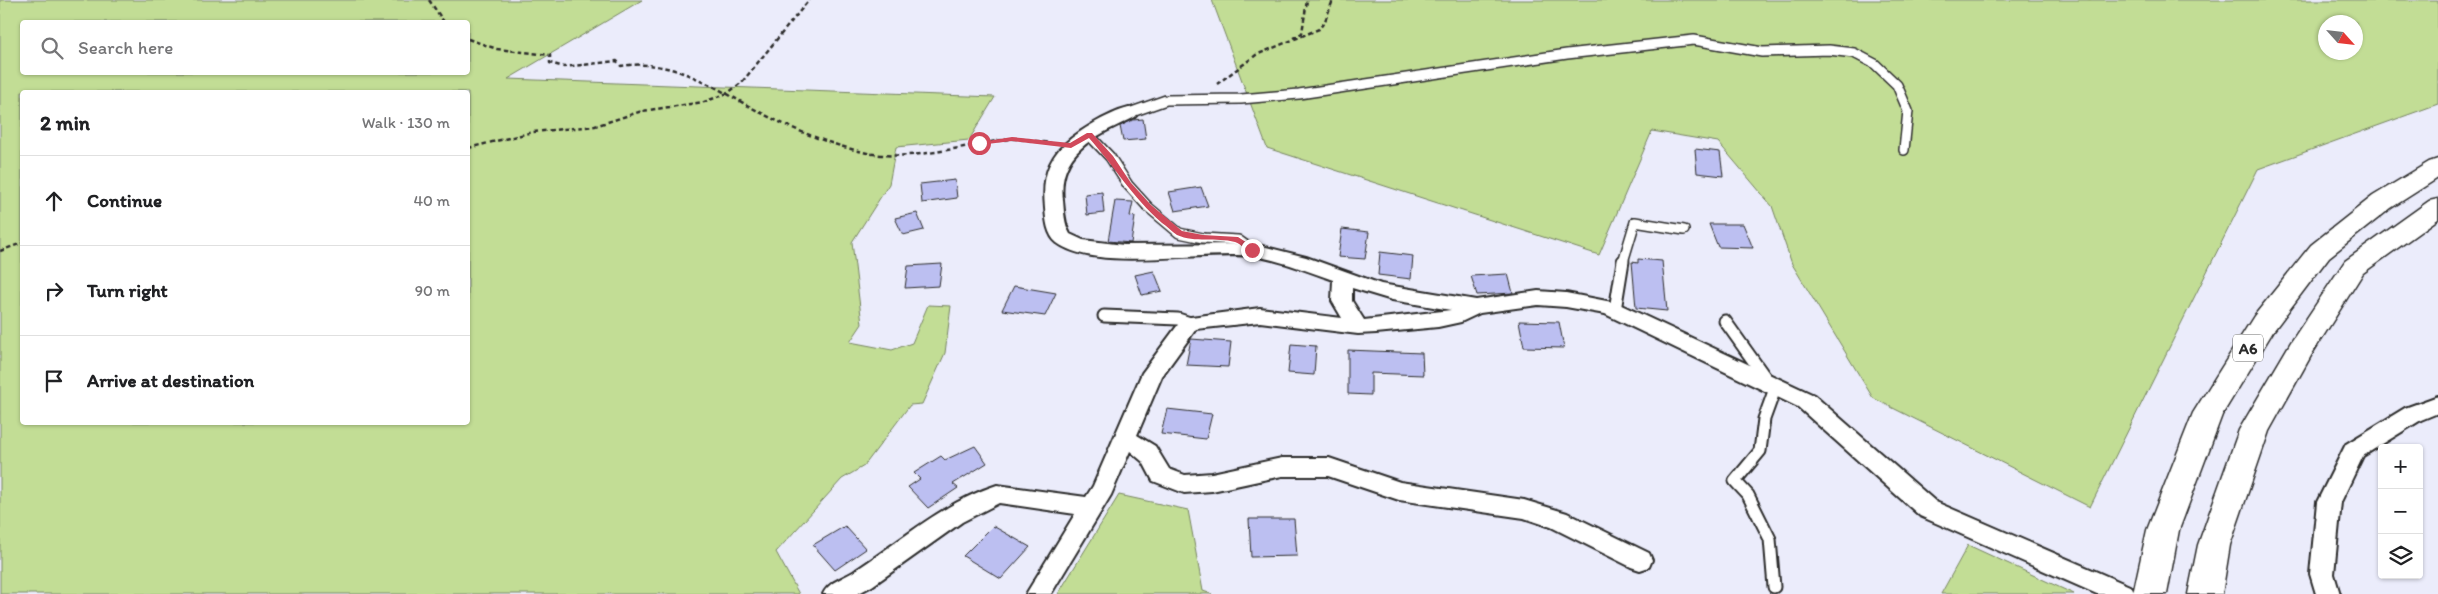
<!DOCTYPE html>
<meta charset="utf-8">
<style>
body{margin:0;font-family:Itim,sans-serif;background:#f2f2f2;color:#202124}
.controls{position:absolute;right:15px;bottom:15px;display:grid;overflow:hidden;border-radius:5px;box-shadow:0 1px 4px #0004}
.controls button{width:45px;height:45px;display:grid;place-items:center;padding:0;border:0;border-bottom:1px solid #e0e0e0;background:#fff;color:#202124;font:25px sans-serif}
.compass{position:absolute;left:2318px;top:15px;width:45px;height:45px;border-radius:50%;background:#fff;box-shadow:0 1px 4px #0004;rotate:117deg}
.stop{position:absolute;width:15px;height:15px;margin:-11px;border:4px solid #d1495b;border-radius:50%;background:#fff}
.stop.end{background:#d1495b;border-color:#fff;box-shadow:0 1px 5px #0008}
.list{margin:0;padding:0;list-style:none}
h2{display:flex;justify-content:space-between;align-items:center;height:65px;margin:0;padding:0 20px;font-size:21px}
h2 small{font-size:16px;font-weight:400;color:#757577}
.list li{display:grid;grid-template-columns:32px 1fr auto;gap:15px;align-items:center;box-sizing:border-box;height:90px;padding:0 20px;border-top:1px solid #e0e0e0}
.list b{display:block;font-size:19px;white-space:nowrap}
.list em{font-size:16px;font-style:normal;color:#757577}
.icon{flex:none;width:28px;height:28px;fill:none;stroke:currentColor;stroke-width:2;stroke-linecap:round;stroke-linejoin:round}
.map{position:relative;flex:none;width:2438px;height:594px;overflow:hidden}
.search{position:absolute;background:#fff;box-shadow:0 1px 4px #0004;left:20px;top:20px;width:450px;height:55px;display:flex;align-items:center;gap:12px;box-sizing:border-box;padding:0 18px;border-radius:5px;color:#757577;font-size:19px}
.panel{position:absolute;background:#fff;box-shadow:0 1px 4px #0004;left:20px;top:90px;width:450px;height:335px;border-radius:5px}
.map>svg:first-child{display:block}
</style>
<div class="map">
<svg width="2438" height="594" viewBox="0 0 2438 594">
<rect width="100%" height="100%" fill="#ebecfb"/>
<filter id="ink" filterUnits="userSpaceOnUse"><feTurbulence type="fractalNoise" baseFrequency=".02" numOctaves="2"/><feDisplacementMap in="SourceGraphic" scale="10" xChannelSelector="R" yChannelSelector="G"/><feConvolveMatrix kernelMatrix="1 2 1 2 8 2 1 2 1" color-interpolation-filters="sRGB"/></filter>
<g filter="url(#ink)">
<g fill="#c2dd95" stroke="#768460" fill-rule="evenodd">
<path d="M0,0H642L508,79L995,97L969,140L896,147L889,184L852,242L862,324L850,342L892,350L912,343L928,305L951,306L945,353L922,404L910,405L864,466L842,479L776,552L799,594H0ZM22,22H468V72H22ZM468,92V422H22V92Z"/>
<path d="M1212,0H2438V104L2258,169L2090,507L1873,398L1792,264L1772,206L1718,142L1652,131L1599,255L1267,148ZM2326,22H2356V52H2326Z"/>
<polygon points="1119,495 1188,510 1203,591 1212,594 1058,594"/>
<polygon points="1968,545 2074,594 1941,594"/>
</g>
<g fill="#bcbff1" stroke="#2b2b2b">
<polygon points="1143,119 1146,139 1123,141 1120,126 1133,120"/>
<polygon points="1695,149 1720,152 1723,176 1697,173"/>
<polygon points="955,180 957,198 922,203 920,184"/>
<polygon points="1201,187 1208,206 1175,211 1169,192"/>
<polygon points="1102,192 1104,213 1087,215 1085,194"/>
<polygon points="1115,201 1133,202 1130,216 1135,217 1131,243 1108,241"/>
<polygon points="917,213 924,230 903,235 895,218"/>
<polygon points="1709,224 1743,224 1753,248 1718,247"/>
<polygon points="1342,229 1369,232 1365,259 1338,257"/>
<polygon points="1380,252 1413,256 1411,279 1378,275"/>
<polygon points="1638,259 1662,261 1667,311 1636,308 1632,262 1638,263"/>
<polygon points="942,264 939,286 905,288 908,266"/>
<polygon points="1154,271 1162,291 1142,295 1135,275"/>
<polygon points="1508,274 1513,293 1477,295 1471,276"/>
<polygon points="1014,286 1056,293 1045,316 1002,310"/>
<polygon points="1519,321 1559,322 1564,348 1524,347"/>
<polygon points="1191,339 1231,342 1228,367 1186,365"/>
<polygon points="1291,344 1316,346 1314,375 1288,373"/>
<polygon points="1348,350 1422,353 1423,375 1371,373 1371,395 1348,394"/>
<polygon points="1167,409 1212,414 1206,439 1161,434"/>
<polygon points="975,446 987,463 953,484 958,488 928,508 908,487 920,479 914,473 941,456 945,460"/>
<polygon points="1249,519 1294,519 1297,556 1251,557"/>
<polygon points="845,526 866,549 835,570 813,545"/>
<polygon points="993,526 1030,547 1001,579 963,556"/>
</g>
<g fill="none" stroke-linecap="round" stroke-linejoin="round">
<defs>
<g id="lane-far1">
<polyline points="1129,113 1166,100 1241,99 1299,94 1567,54 1694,40 1762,52 1829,50 1854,53 1875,64 1897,85 1908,111 1904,150"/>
<polyline points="1089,135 1110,157 1128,185 1148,207 1179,233 1203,238 1238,240 1252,250"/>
<polyline points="1623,262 1635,222 1684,230"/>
</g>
<g id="lane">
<polyline points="1615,310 1623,261"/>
<polyline points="1104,316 1178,319 1190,323"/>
<polyline points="1725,321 1767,380"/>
<polyline points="1774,587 1770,539 1748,495 1735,481 1760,451 1764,419 1776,386"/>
</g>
<g id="street">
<path d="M1129,108L1135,109L1138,113L1135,117C1098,135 1057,150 1063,200C1064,211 1064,224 1070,234L1083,240L1124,245L1254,244L1306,257L1381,284L1476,300L1538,291L1566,293L1617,303L1814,395L1936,502L2132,587L2135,594H2097L1920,516L1798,407L1605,314L1566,307L1538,305L1480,313L1461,322L1438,327L1376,333L1358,334L1260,322L1196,329L1162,376L1137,435L1155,446L1169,469L1185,475L1212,473L1282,458H1329L1400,482L1524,500L1567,513L1649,553L1652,560L1649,567L1640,570L1631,567L1551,527L1524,518L1399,500L1328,476H1282L1212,491L1184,493L1153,481L1143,462L1130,451L1111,495L1051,594H1026L1075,514L999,503L962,522L872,586L857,594H823C829,581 845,578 856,570C902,540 944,502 997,485L1086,497L1093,486L1142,373L1183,318L1260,308L1342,318L1332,301L1333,280C1307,271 1280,260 1253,256C1202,250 1098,273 1057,243C1047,235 1046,220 1045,208C1043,186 1044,169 1058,151C1072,134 1108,113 1129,108ZM1352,288L1392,300L1451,310L1364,320L1352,301Z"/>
<polygon points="2438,396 2438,413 2421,420 2363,456 2341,502 2334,574 2340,594 2316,594 2310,574 2317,502 2346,444 2405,408"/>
</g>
<g id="highway">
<polygon points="2438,159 2438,178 2391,208 2329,257 2274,330 2222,415 2179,530 2167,594 2133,594 2147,530 2193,413 2254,316 2311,245 2373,196 2429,162"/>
<polygon points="2438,199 2438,219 2363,273 2312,354 2269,431 2230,545 2222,594 2188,594 2198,545 2239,430 2291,342 2345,261 2429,201"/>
</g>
</defs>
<use href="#lane-far1" stroke="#2b2b2b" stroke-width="12"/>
<use href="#lane" stroke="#2b2b2b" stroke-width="15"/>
<use href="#street" stroke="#2b2b2b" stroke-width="4"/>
<use href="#highway" stroke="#2b2b2b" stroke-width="3"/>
<g stroke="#2b2b2b" stroke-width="2.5" stroke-dasharray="4.5 3" stroke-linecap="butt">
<polyline points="429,0 444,22"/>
<polyline points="1293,38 1302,33 1307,0"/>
<path d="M468,39L497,49L550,55V63L564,67L617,61L621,66C678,57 723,94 771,118C800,132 832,145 863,152C908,163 964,145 1010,139C1023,138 1038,142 1051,143"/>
<polyline points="1217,84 1256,55 1319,29 1325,21 1333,0"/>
<polyline points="468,148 533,132 595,126 642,111 704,102 728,93 742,82 809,0"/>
<polyline points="0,251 22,243"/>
</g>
<use href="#lane-far1" stroke="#fff" stroke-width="9"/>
<use href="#lane" stroke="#fff" stroke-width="11"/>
<use href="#street" fill="#fff" fill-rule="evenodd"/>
<use href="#highway" fill="#fff" fill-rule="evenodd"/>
</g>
</g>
<path fill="#d1495b" d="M1087,133H1092L1113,156L1131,183L1151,205L1182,231L1203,235L1238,237L1255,248V252C1246,253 1242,244 1235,242C1216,237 1195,243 1177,235C1172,232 1167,226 1162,223C1132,197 1115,167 1089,138L1071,148L1012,141L979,145L975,143L1012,137L1070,143Z"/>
<g text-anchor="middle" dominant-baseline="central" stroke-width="4" stroke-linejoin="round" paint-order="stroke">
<rect fill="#fff" stroke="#6b6b6b" stroke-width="1" x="2233" y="334.5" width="30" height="27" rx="4"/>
<g font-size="16" font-weight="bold" fill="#2b2b2b">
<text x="2248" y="348">A6</text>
</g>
</g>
</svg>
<div class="controls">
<button>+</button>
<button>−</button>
<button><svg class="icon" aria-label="layers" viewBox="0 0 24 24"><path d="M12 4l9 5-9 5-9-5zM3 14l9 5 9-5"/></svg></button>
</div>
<svg class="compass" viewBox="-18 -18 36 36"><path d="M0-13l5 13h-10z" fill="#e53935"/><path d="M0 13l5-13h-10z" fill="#757577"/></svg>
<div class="stop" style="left:979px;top:143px"></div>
<div class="stop end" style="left:1252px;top:250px"></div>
<div class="search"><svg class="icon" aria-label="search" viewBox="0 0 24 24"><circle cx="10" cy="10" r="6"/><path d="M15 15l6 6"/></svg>Search here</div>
<section class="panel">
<h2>2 min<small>Walk · 130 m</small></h2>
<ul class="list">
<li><svg class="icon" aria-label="ahead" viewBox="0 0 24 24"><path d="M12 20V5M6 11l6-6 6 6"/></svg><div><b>Continue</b></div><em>40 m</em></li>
<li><svg class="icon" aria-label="right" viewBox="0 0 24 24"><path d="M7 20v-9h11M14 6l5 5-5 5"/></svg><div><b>Turn right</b></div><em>90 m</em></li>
<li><svg class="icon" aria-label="arrive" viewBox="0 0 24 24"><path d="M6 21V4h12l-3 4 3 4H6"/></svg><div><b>Arrive at destination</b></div></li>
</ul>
</section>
</div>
